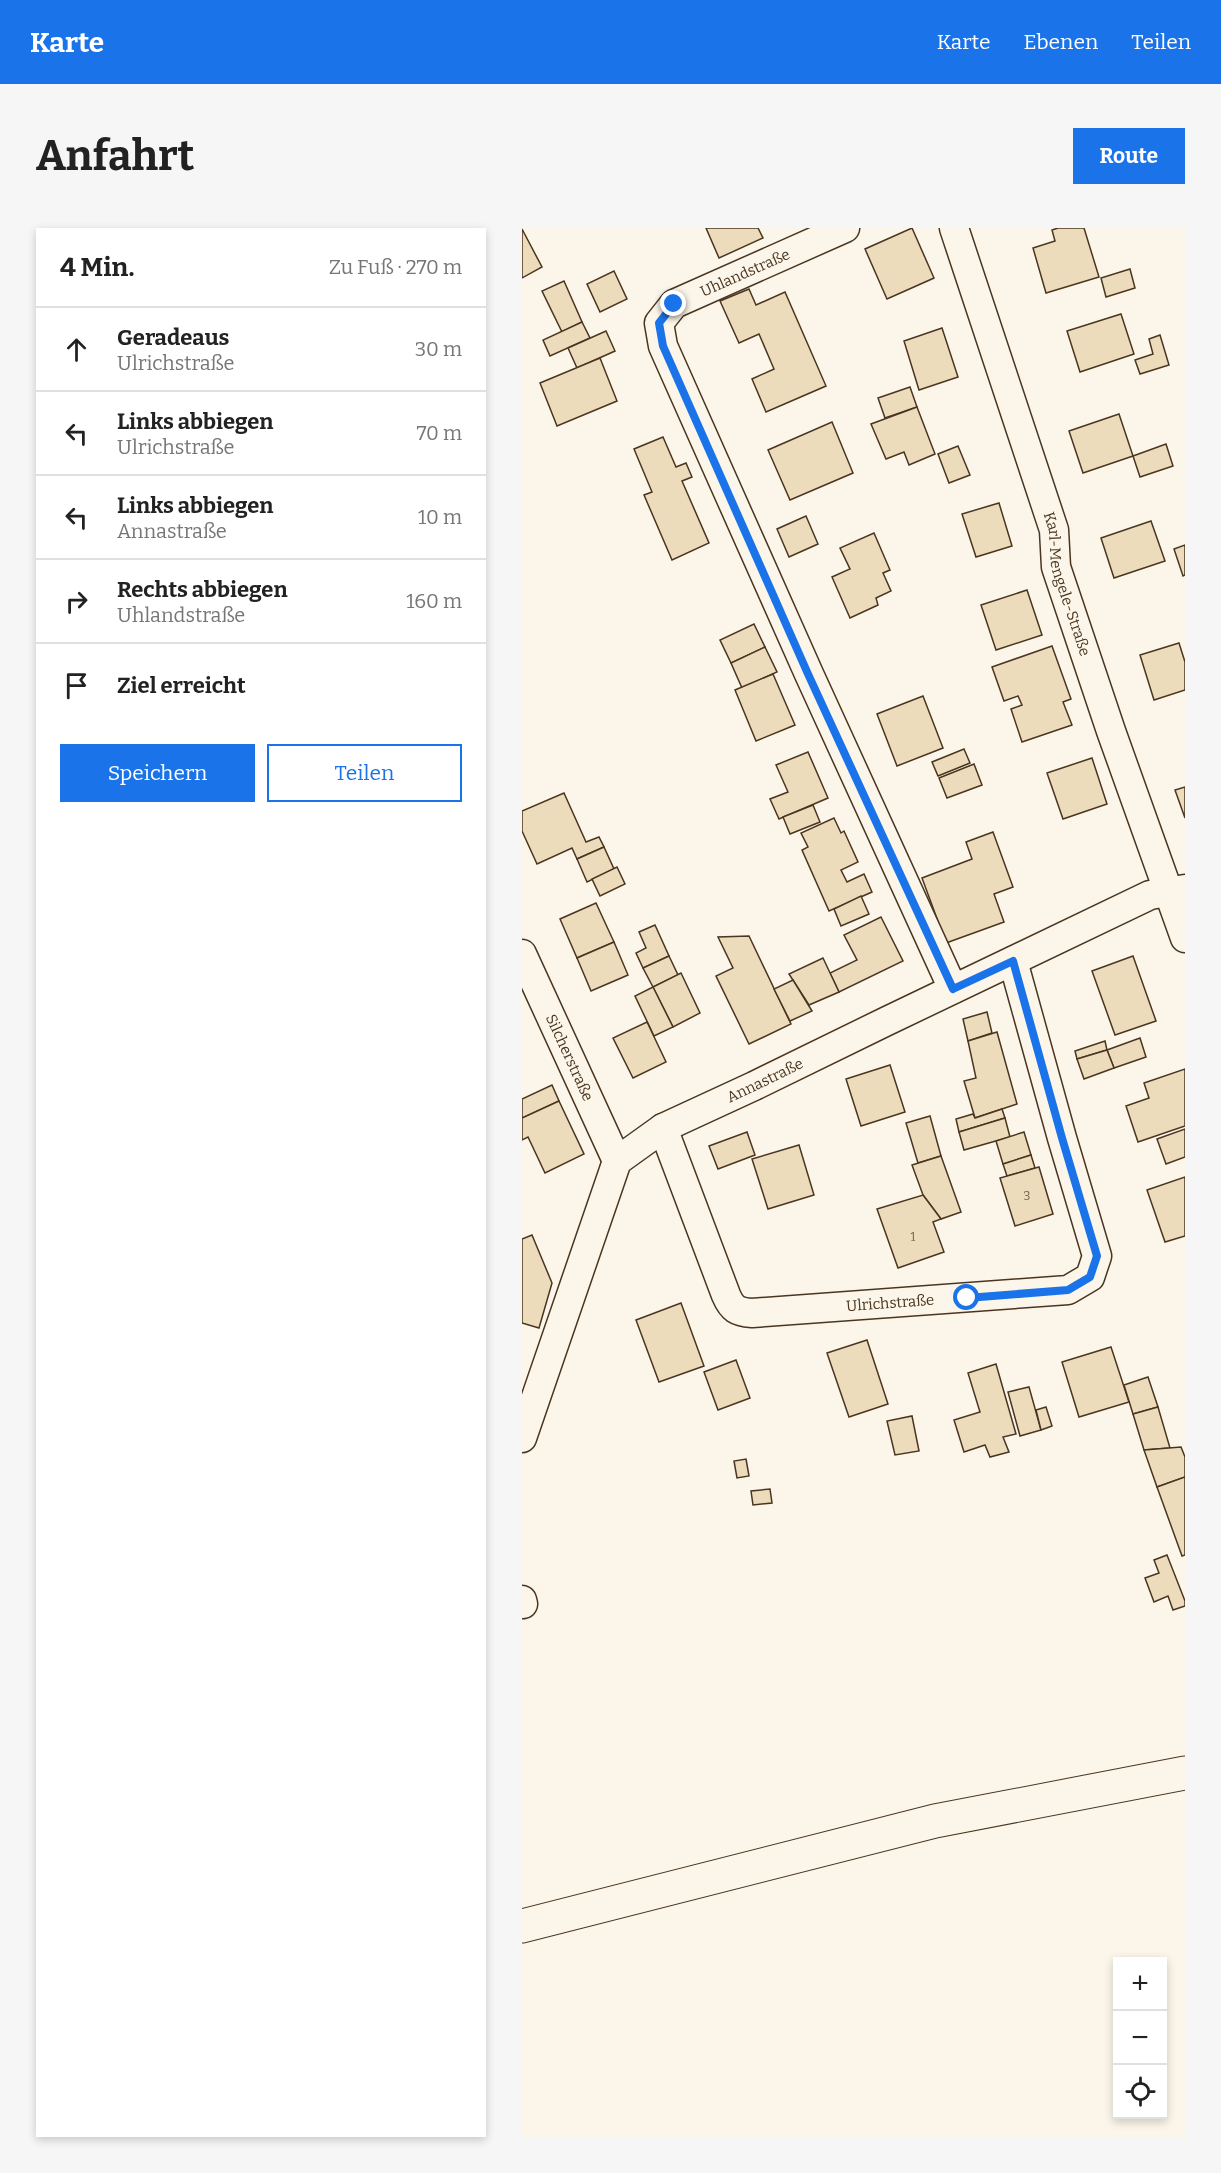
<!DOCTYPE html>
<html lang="de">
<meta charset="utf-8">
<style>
body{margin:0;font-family:Bitter,serif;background:#f6f6f6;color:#222}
.controls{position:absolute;right:18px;bottom:18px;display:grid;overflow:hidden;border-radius:0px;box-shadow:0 3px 9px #0003}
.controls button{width:54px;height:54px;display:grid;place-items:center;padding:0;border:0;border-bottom:2px solid #e0e0e0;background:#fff;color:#222;font:30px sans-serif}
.stop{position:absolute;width:18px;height:18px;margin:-14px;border:4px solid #1a73e8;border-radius:50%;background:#fff}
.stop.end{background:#1a73e8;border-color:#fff;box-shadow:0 2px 6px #0008}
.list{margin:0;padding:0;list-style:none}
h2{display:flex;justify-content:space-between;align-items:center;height:78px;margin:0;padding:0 24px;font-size:26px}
h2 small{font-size:20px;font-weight:400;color:#767676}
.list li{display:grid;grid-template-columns:39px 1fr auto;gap:18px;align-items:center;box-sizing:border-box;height:84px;padding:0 24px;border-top:2px solid #e0e0e0}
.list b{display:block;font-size:22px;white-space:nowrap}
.list p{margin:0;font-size:20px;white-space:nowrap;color:#767676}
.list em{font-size:20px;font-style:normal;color:#767676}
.actions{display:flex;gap:12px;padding:18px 24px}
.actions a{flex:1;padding:14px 0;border:2px solid #1a73e8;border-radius:0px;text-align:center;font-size:21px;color:#1a73e8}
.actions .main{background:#1a73e8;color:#fff}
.icon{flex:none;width:33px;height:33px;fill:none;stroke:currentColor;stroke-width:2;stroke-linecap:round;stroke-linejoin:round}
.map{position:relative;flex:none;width:663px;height:1909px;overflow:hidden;border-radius:0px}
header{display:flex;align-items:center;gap:36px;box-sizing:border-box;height:84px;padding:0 30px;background:#1a73e8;color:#fff}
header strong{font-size:28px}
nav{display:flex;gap:33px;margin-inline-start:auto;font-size:21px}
.intro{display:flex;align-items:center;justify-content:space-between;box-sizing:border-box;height:144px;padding:0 36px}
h1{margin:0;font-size:42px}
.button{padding:15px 27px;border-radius:0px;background:#1a73e8;color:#fff;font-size:21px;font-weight:700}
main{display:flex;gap:36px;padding:0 36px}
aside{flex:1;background:#fff;border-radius:0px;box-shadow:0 3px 9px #0003}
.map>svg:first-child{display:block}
</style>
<header>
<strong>Karte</strong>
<nav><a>Karte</a><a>Ebenen</a><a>Teilen</a></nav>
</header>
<div class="intro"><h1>Anfahrt</h1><a class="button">Route</a></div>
<main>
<aside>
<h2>4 Min.<small>Zu Fuß · 270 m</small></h2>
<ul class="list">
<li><svg class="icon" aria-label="ahead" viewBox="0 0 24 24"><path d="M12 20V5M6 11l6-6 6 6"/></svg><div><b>Geradeaus</b><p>Ulrichstraße</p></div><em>30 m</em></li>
<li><svg class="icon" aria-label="left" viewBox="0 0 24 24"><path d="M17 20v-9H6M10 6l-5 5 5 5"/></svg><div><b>Links abbiegen</b><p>Ulrichstraße</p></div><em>70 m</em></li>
<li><svg class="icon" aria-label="left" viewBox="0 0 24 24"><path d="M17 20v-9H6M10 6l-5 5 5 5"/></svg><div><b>Links abbiegen</b><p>Annastraße</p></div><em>10 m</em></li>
<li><svg class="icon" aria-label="right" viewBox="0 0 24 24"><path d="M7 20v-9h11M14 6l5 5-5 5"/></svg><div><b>Rechts abbiegen</b><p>Uhlandstraße</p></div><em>160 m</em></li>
<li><svg class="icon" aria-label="arrive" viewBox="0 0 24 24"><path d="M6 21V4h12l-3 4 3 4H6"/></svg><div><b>Ziel erreicht</b></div></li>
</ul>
<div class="actions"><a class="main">Speichern</a><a>Teilen</a></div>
</aside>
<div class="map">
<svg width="663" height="1909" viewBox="0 0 663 1909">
<rect width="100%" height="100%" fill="#fbf6e9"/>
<g fill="#ecdcbc" stroke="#4a3520" stroke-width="1.5">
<polygon points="184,0 236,0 241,10 197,30"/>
<polygon points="390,0 412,50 365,71 343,21"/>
<polygon points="536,0 562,0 577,49 524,65 511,20 533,13 530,2"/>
<polygon points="0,1 20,39 0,50"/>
<polygon points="608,41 613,60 584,69 579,50"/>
<polygon points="92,43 105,71 78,84 65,56"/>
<polygon points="42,53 60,94 40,104 20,63"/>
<polygon points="227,61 234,77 263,64 304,158 244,184 230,151 252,141 237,106 217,115 198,73"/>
<polygon points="599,86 612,126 558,144 545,103"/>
<polygon points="60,94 68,110 28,128 21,112"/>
<polygon points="420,100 436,149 397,162 382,113"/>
<polygon points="84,103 93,123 55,140 46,120"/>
<polygon points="638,107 647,137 618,146 613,132 631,126 627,111"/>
<polygon points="78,130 95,173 35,198 18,155"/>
<polygon points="388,159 395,179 363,190 356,170"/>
<polygon points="395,179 413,226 387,237 382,224 364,231 349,196"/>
<polygon points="597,186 611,228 561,245 547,203"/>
<polygon points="310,194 331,245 268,272 246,222"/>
<polygon points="141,209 154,239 164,235 170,249 160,253 187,315 150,332 122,267 130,264 112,221"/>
<polygon points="644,216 651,238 618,249 611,228"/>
<polygon points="436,218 448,247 427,255 416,226"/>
<polygon points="477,275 490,318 454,329 440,286"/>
<polygon points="284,288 296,316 267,329 255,301"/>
<polygon points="629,293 643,333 592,350 579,310"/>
<polygon points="352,305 368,342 361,345 369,363 354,370 356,377 328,390 310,349 328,341 318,320"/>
<polygon points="663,317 663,347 661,348 652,321"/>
<polygon points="505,362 520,407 474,422 459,377"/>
<polygon points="232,396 243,419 209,435 198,412"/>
<polygon points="657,415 663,434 663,462 632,472 618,427"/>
<polygon points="530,418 549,471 541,474 550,497 500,514 489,481 500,477 496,468 482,473 470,439"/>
<polygon points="243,419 255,444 220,460 209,435"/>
<polygon points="251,446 273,497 234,513 213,462"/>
<polygon points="401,468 421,520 375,538 355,486"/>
<polygon points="442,521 448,535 416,548 410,534"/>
<polygon points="286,524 306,570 257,591 248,571 266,564 254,537"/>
<polygon points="570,530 585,576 541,591 525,545"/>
<polygon points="452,536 460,557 425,570 417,550"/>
<polygon points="663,559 663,590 653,562"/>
<polygon points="42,565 64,614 77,609 82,619 55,631 50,620 15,636 0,603 0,583"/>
<polygon points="291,577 298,594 268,606 261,589"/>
<polygon points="312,590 319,605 322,603 336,634 319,642 325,654 342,646 350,664 307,683 280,622 286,619 279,605"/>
<polygon points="471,604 491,659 472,666 482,694 424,715 400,650 450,631 444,614"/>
<polygon points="82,619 92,641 65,654 55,631"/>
<polygon points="95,639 103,656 78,668 70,651"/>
<polygon points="339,668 347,686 319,698 312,681"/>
<polygon points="74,675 92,714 55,730 38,691"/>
<polygon points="359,689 381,733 317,764 308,745 335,732 322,707"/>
<polygon points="133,697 147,728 121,740 114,725 124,720 117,704"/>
<polygon points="227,708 269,796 227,816 194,748 211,740 196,709"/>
<polygon points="92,714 106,747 69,763 55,730"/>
<polygon points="147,728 156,747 131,759 121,740"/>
<polygon points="611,728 634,793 593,807 570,743"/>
<polygon points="301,730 317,764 287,777 267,746"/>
<polygon points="159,745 178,785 151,799 131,759"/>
<polygon points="271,752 290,783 268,793 252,761"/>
<polygon points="131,759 151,799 132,808 113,768"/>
<polygon points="465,784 470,805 446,813 441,791"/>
<polygon points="125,794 144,834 111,850 91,810"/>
<polygon points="475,804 495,876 453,890 442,853 454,850 446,813"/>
<polygon points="618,810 624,829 592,840 585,822"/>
<polygon points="583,813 585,822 555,831 553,823"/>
<polygon points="585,822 592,840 562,851 555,831"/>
<polygon points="368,837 383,884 339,898 324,851"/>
<polygon points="663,841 663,898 616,914 604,878 627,870 622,855"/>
<polygon points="30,857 37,873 0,890 0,871"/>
<polygon points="37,873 62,926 23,945 6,909 0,912 0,890"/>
<polygon points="480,881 483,890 437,904 434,891 451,886 453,890"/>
<polygon points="408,888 419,928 396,935 384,895"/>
<polygon points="483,890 488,909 442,922 437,904"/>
<polygon points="663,901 663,929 644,936 635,911"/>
<polygon points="225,904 233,927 196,941 187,918"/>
<polygon points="502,904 509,927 481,936 474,913"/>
<polygon points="277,917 292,967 246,981 230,931"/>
<polygon points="509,927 513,940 485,948 481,936"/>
<polygon points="419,928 439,984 419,991 401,967 390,937"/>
<polygon points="517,939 531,986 493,998 478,950"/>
<polygon points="663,949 663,1008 643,1014 625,962"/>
<polygon points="401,967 419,991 411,994 422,1024 376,1040 355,981"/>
<polygon points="10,1007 30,1055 17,1100 0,1095 0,1011"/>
<polygon points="159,1075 182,1138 137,1154 114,1092"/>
<polygon points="345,1112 366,1176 327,1189 305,1125"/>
<polygon points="589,1119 607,1174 557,1189 540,1134"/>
<polygon points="214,1132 228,1170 196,1182 182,1144"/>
<polygon points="474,1136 494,1206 481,1209 487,1224 468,1229 463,1217 442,1224 432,1192 458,1184 446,1145"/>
<polygon points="626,1149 636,1179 611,1186 602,1157"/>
<polygon points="507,1159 519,1202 498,1208 486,1164"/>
<polygon points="524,1179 530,1198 519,1202 514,1182"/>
<polygon points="636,1179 648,1220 622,1222 611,1186"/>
<polygon points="390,1188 397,1223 373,1227 365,1193"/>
<polygon points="659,1219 663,1229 663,1249 635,1259 622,1222"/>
<polygon points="224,1231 227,1248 215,1250 212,1233"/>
<polygon points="663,1249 663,1327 660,1328 635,1259"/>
<polygon points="248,1261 250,1275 231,1277 229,1263"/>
<polygon points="645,1327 663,1373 663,1378 651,1382 646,1368 632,1374 623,1350 637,1345 632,1332"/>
</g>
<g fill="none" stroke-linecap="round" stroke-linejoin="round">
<defs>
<g id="street">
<polyline points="323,0 152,76 137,95 141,118 287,446 431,761"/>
<path id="s1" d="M432,0L532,302L534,339L589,503L663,710"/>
<path id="s2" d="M0,726L95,933"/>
<path id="s3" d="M141,900L204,1067C210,1081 215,1084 230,1085L546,1062L568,1049L575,1028L540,910L491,733"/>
<path id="s4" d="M0,1210L95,933L141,900L232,858L365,793L628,667L663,661"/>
<polyline points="0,1372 1,1376"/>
</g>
<polyline id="primary" points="0,1698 413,1593 663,1545"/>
</defs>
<use href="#street" stroke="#4a3520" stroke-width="31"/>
<use href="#primary" stroke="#4a3520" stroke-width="35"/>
<use href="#street" stroke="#fbf6e9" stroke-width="28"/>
<use href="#primary" stroke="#fbf6e9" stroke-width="33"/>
</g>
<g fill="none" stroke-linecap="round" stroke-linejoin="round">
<polyline stroke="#1a73e8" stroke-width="8" points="152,76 137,95 141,118 286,446 431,761 491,733 540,910 575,1028 568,1049 546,1062 445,1070"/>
</g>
<g text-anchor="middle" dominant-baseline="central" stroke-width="4.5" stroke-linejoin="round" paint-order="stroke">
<g font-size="12" fill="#725f47">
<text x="505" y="968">3</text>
<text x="391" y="1009">1</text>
</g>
<g font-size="15" fill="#4a3520" stroke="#fbf6e9">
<text transform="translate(223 45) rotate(-24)">Uhlandstraße</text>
<text stroke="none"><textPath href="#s1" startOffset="374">Karl-Mengele-Straße</textPath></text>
<text stroke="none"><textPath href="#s2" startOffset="114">Silcherstraße</textPath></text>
<text stroke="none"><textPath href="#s4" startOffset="462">Annastraße</textPath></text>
<text stroke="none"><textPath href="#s3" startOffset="351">Ulrichstraße</textPath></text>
</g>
</g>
</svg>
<div class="controls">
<button>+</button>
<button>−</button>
<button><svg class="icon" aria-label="locate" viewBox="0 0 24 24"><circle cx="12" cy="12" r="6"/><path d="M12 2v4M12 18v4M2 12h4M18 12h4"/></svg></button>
</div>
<div class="stop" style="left:445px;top:1070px"></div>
<div class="stop end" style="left:152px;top:76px"></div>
</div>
</main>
